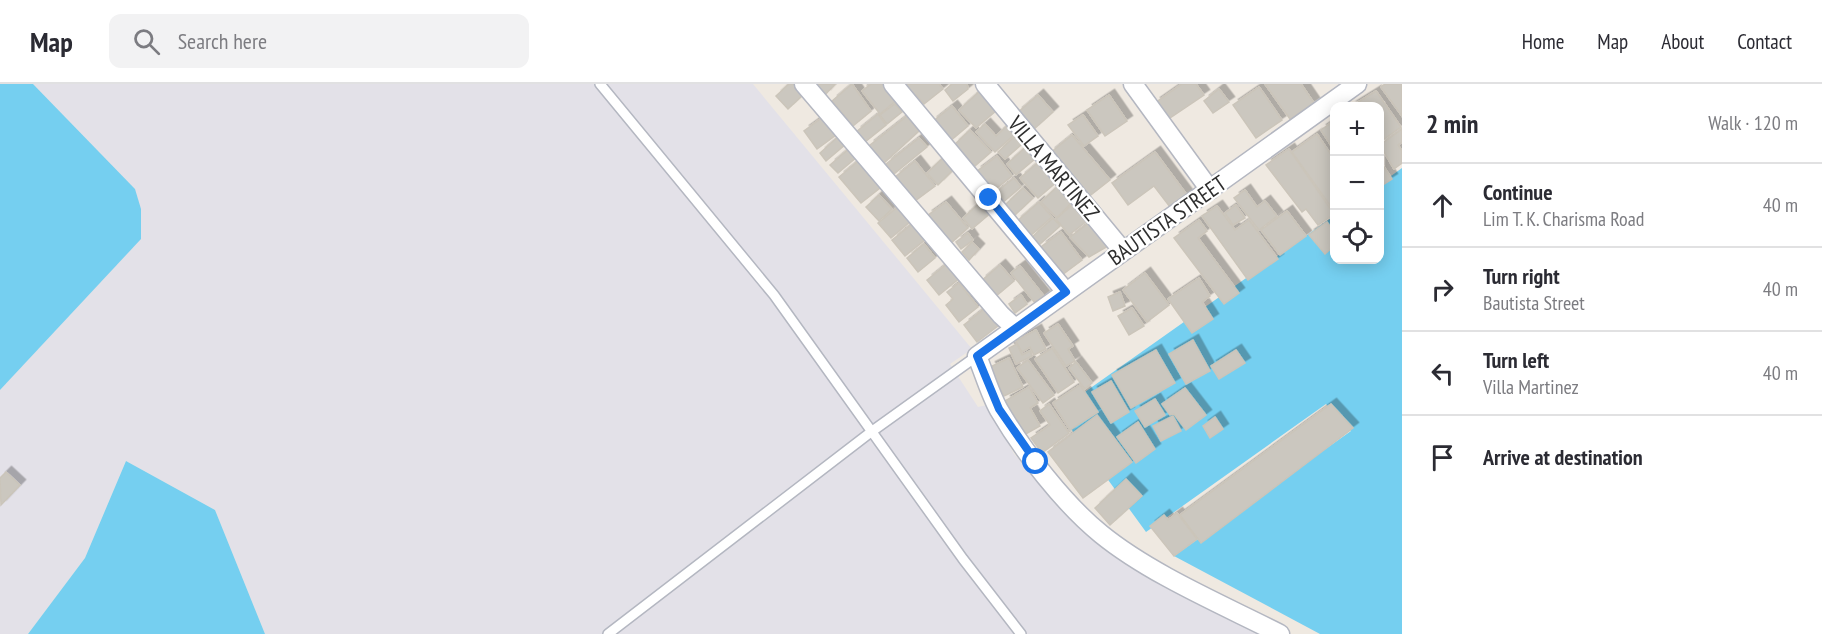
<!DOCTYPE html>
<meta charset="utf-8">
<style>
body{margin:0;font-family:"PT Sans Narrow",sans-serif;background:#f2f2f3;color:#2b2b33}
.controls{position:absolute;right:18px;top:18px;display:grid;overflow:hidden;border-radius:12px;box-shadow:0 3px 15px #0003}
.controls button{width:54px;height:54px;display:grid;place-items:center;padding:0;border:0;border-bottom:2px solid #e1e1e2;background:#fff;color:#2b2b33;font:30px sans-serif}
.stop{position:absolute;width:18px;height:18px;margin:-14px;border:4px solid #1a73e8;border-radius:50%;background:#fff}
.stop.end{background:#1a73e8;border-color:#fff;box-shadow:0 2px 6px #0008}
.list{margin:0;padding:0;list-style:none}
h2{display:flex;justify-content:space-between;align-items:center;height:78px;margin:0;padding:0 24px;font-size:26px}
h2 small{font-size:20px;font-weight:400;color:#7c7c81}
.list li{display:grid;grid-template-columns:39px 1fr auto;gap:18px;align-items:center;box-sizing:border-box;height:84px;padding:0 24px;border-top:2px solid #e1e1e2}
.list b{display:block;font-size:22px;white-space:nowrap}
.list p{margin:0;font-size:20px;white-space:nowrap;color:#7c7c81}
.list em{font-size:20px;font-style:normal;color:#7c7c81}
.icon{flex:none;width:33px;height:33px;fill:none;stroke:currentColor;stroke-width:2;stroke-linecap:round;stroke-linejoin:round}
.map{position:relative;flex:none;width:1402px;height:550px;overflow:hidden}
header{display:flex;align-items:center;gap:36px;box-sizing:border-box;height:84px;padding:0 30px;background:#fff;border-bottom:2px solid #e1e1e2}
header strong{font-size:28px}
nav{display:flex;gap:33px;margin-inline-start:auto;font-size:21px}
.search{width:420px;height:54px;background:#f2f2f3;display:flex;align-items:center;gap:15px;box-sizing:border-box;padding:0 21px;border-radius:12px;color:#7c7c81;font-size:22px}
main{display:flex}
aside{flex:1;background:#fff}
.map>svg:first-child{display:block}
</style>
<header>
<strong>Map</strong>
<div class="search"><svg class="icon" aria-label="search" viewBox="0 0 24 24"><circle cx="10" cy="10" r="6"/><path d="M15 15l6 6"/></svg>Search here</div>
<nav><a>Home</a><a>Map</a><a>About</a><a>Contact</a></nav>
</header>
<main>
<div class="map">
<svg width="1402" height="550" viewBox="0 0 1402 550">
<defs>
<filter id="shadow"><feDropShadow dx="5.5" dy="-5.5" stdDeviation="0" flood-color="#0004"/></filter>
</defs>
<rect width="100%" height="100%" fill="#efe9e1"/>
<polygon fill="#e3e1e8" points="33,0 753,0 972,265 950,280 978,323 987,321 1014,370 1103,465 1260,550 265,550 215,426 126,377 85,474 28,550 0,550 0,306 141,154 135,105"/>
<g fill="#75cff0">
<polygon points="0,0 33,0 135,105 141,125 141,155 0,306"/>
<polygon points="1402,84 1402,550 1320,550 1174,472 1351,347 1326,320 1146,448 1058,327 1334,132 1334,176 1380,176 1380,100"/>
<polygon points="126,377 215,426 265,550 28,550 85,474"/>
</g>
<g fill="#cbc7bf" stroke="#cbc5ba" stroke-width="1.5" filter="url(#shadow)">
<polygon points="789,0 795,0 804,10 788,25 776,12"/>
<polygon points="814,0 835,0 825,11"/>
<polygon points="852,0 871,27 853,42 832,17"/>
<polygon points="871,0 886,0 898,15 880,30 862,7"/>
<polygon points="906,0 939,0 943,5 924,20 916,11 913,13 903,2"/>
<polygon points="952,0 967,0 968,5 953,17 945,6"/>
<polygon points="1182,0 1196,0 1204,11 1167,36 1155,19"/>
<polygon points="1265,0 1301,0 1314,19 1290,35"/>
<polygon points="1385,0 1402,0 1402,32 1381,3"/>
<polygon points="1259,3 1282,36 1256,54 1233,21"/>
<polygon points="1219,5 1229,18 1213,29 1204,17"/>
<polygon points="980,7 997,26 976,44 959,26"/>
<polygon points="1376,7 1401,43 1380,58 1380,22 1352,22"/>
<polygon points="1038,11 1053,28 1033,46 1017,29"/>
<polygon points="1109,11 1127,37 1105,52 1087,26"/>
<polygon points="895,20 902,28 887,40 880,31"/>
<polygon points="952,22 968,42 949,58 932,38"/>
<polygon points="878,30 886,41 865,58 856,48"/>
<polygon points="1083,31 1098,52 1084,62 1068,41"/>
<polygon points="907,32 919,47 883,80 869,62"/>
<polygon points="823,33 836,51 817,65 804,47"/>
<polygon points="1334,37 1334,66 1321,46"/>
<polygon points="985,40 996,52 1007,42 1015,50 995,68 976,48"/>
<polygon points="1402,45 1402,58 1398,61 1402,67 1402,79 1394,85 1380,61"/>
<polygon points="970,46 991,68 975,82 954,61"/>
<polygon points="1317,50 1334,75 1334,127 1292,68"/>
<polygon points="1072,51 1110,96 1087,114 1050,69"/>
<polygon points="839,52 846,60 826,77 820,69"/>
<polygon points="1015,52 1022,60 1005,75 998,68"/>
<polygon points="919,54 927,63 894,90 886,80"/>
<polygon points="1026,63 1036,74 1016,91 1007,80"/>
<polygon points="850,64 858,72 838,89 830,81"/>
<polygon points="1289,65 1334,130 1318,141 1306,125 1302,128 1266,81"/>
<polygon points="1155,68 1187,111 1170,123 1154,102 1128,121 1112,99"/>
<polygon points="997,72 1012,92 992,108 976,88"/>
<polygon points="862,74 884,101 861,119 839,93"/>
<polygon points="943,74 954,85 938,101 927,89"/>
<polygon points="1041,76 1059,96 1038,114 1020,94"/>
<polygon points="915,77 935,102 915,117 895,93"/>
<polygon points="1380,77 1392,95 1381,102 1380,99"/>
<polygon points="1014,94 1021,103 1002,119 994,110"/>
<polygon points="1059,101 1074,116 1057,134 1041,118"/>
<polygon points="1023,104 1033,114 1015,131 1005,121"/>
<polygon points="1245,106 1257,123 1265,117 1277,132 1259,146 1234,114"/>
<polygon points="879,111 892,125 879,137 866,123"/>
<polygon points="983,116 993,127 972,145 963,134"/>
<polygon points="946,118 968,144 950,160 927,132"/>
<polygon points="1039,118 1052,133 1029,153 1016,138"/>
<polygon points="1073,120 1087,137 1069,151 1056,135"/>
<polygon points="1236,121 1245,134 1233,141 1225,129"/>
<polygon points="899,122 911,137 891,154 878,139"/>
<polygon points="1217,122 1235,146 1249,136 1278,175 1248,196 1202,132"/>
<polygon points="1287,127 1306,152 1280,171 1261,146"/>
<polygon points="1053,134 1060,142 1039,161 1032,153"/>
<polygon points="1199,136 1207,147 1198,154 1239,209 1224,220 1174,154"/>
<polygon points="1090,138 1108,162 1089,173 1070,153"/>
<polygon points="1327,138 1334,148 1334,162 1325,170 1309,151"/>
<polygon points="912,140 925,156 905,172 892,156"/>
<polygon points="1061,148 1082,176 1062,191 1041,163"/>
<polygon points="968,149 973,156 961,165 956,158"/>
<polygon points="972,158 979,165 969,176 962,168"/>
<polygon points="924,160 935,174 918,188 907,174"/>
<polygon points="948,179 960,194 939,211 927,196"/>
<polygon points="1000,181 1014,197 995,213 981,197"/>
<polygon points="1020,182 1044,212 1035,219 1011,189"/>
<polygon points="1145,189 1169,221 1147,238 1123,206"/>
<polygon points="1199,194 1210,212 1202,218 1213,235 1192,249 1168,215"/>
<polygon points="959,199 978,223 959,238 946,221 953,215 947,208"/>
<polygon points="1120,208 1125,222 1113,227 1108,213"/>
<polygon points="1021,211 1027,220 1015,229 1009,220"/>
<polygon points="1132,224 1144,242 1129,251 1118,232"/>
<polygon points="984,225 998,242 977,258 964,241"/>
<polygon points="1058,240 1073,262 1068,265 1075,277 1066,282 1044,249"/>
<polygon points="1036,246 1046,265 1034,271 1030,263 1022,268 1016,257"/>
<polygon points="1193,256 1210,287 1186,300 1169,270"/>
<polygon points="1017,260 1022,271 1030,267 1032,272 1016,280 1009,264"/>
<polygon points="1052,264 1074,298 1058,309 1035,275"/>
<polygon points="1156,266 1175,299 1131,324 1112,291"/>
<polygon points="1236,266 1245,279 1219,295 1211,282"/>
<polygon points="1009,274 1023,303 1004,312 990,283"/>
<polygon points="1028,276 1054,311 1043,319 1017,284"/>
<polygon points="1076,278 1092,299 1085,305 1069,284"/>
<polygon points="1111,297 1129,328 1111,339 1092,308"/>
<polygon points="1080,301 1098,328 1070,346 1053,319"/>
<polygon points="1029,303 1038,319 1030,324 1040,342 1024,351 1005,317"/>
<polygon points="1185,304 1206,331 1186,346 1174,330 1170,331 1162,320"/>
<polygon points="1155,315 1165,331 1145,343 1135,327"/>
<polygon points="1049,320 1069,349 1042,369 1031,354 1050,341 1040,327"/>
<polygon points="1331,320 1353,344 1201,459 1180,431"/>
<polygon points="1097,331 1132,378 1083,414 1048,368"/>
<polygon points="1173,332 1181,347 1161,357 1153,342"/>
<polygon points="1215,333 1223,345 1210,354 1203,342"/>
<polygon points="1138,338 1155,365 1136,379 1117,353"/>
<polygon points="6,388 20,401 1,421 0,394"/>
<polygon points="1126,395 1142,412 1110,441 1095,424"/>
<polygon points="1177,429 1197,455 1174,472 1150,442 1164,431 1168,436"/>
</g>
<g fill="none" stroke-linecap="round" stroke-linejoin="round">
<defs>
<g id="lane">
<polyline points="600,0 774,211 963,475 1021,550"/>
<polyline points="608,550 871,348 977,272"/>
</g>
<g id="street">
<polyline points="804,0 1001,231 1015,244"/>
<polyline points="893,0 1066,208"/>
<polyline points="985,0 1123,167"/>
<polyline points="1133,0 1210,106"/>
<path d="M1280,550C1223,521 1150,490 1101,450C1064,420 1023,367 999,326C990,310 984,289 977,272L1357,0"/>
</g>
</defs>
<use href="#lane" stroke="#b4b7c1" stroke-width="12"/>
<use href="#street" stroke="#b4b7c1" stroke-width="21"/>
<use href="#lane" stroke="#fff" stroke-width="9"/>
<use href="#street" stroke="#fff" stroke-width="18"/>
</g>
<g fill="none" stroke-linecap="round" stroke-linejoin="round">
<polyline stroke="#1a73e8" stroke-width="8" points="989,114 1066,208 977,272 999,325 1036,378"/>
</g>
<g text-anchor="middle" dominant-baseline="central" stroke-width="4.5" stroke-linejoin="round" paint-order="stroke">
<g font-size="22" fill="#2e2e2e" stroke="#fff">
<text transform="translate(1054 84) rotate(50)">VILLA MARTINEZ</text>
<text transform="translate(1167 136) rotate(-35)">BAUTISTA STREET</text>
</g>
</g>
</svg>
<div class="controls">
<button>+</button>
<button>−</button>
<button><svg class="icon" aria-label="locate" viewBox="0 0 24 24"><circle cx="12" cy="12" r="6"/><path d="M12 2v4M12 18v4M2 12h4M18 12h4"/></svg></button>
</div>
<div class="stop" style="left:1036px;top:378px"></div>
<div class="stop end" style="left:989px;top:114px"></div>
</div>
<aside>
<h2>2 min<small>Walk · 120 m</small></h2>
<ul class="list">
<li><svg class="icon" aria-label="ahead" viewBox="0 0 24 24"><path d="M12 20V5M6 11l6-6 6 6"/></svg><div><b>Continue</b><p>Lim T. K. Charisma Road</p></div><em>40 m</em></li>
<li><svg class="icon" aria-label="right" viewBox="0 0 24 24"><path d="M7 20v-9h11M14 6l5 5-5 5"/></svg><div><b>Turn right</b><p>Bautista Street</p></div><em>40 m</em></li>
<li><svg class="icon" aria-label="left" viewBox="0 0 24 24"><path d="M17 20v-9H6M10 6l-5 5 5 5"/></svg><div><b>Turn left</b><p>Villa Martinez</p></div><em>40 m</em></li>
<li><svg class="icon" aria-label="arrive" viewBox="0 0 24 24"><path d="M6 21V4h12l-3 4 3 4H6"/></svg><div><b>Arrive at destination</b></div></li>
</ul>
</aside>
</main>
